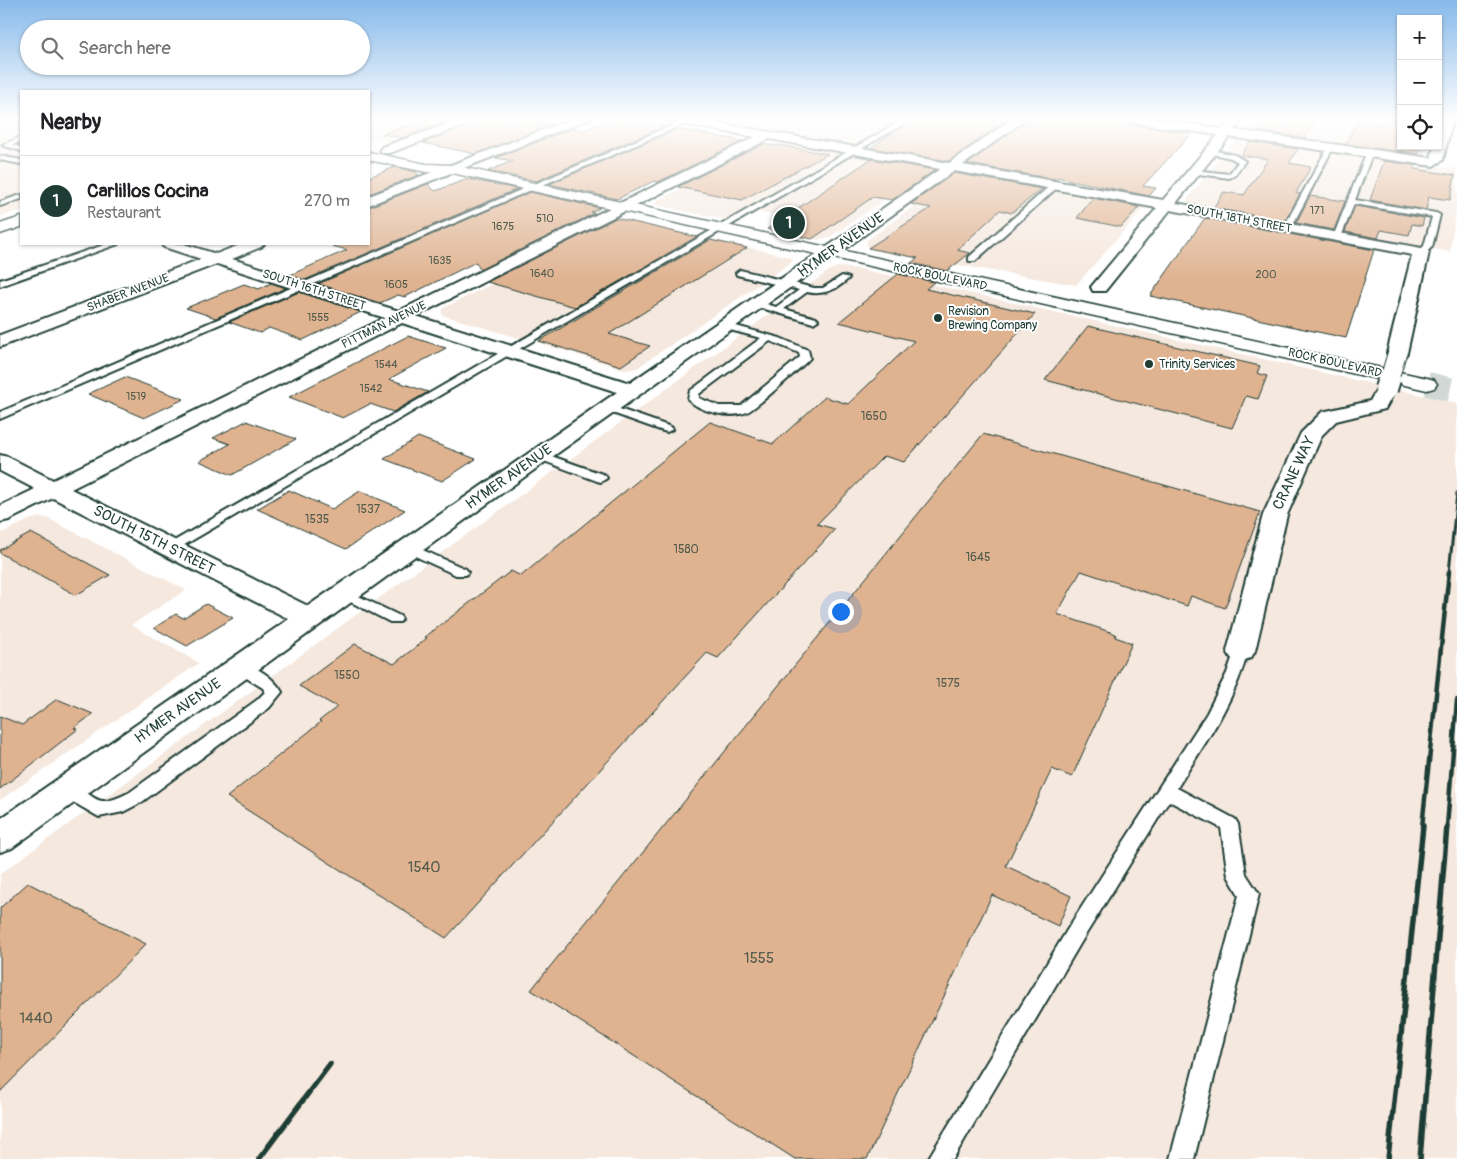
<!DOCTYPE html>
<meta charset="utf-8">
<style>
body{margin:0;font-family:Pangolin,sans-serif;background:#f6f6f6;color:#202124}
.controls{position:absolute;right:15px;top:15px;display:grid;overflow:hidden;border-radius:0px;box-shadow:0 1px 4px #0004}
.controls button{width:45px;height:45px;display:grid;place-items:center;padding:0;border:0;border-bottom:1px solid #e0e0e0;background:#fff;color:#202124;font:25px sans-serif}
.you{position:absolute;left:840px;top:611px;width:18px;height:18px;margin:-12px;border:4px solid #fff;border-radius:50%;background:#1a73e8;box-shadow:0 0 0 8px #1a73e833}
.badge{display:grid;place-items:center;width:32px;height:32px;border-radius:50%;background:#1f3d34;color:#fff;font-size:16px;font-weight:700}
.pin{position:absolute;translate:-50% -50%;border:2px solid #fff;box-shadow:0 1px 5px #0006}
.list{margin:0;padding:0;list-style:none}
h2{display:flex;justify-content:space-between;align-items:center;height:65px;margin:0;padding:0 20px;font-size:21px}
h2 small{font-size:16px;font-weight:400;color:#757577}
.list li{display:grid;grid-template-columns:32px 1fr auto;gap:15px;align-items:center;box-sizing:border-box;height:90px;padding:0 20px;border-top:1px solid #e0e0e0}
.list b{display:block;font-size:19px;white-space:nowrap}
.list p{margin:0;font-size:16px;white-space:nowrap;color:#757577}
.list em{font-size:16px;font-style:normal;color:#757577}
.icon{flex:none;width:28px;height:28px;fill:none;stroke:currentColor;stroke-width:2;stroke-linecap:round;stroke-linejoin:round}
.map{position:relative;flex:none;width:1457px;height:1159px;overflow:hidden}
.search{position:absolute;background:#fff;box-shadow:0 1px 4px #0004;left:20px;top:20px;width:350px;height:55px;display:flex;align-items:center;gap:12px;box-sizing:border-box;padding:0 18px;border-radius:28px;color:#757577;font-size:19px}
.panel{position:absolute;background:#fff;box-shadow:0 1px 4px #0004;left:20px;top:90px;width:350px;height:155px;border-radius:0px}
.map>svg:first-child{display:block}
</style>
<div class="map">
<svg width="1457" height="1159" viewBox="0 0 1457 1159">
<rect width="100%" height="100%" fill="#fff"/>
<filter id="ink" filterUnits="userSpaceOnUse"><feTurbulence type="fractalNoise" baseFrequency=".02" numOctaves="2"/><feDisplacementMap in="SourceGraphic" scale="10" xChannelSelector="R" yChannelSelector="G"/><feConvolveMatrix kernelMatrix="1 2 1 2 8 2 1 2 1" color-interpolation-filters="sRGB"/></filter>
<g filter="url(#ink)">
<g fill="#f5e8de">
<polygon points="0,119 21,119 21,210 0,217"/>
<polygon points="369,119 467,119 395,144 369,138"/>
<polygon points="707,119 901,119 857,146"/>
<polygon points="1148,119 1220,119 1212,128"/>
<polygon points="1250,119 1401,119 1401,146 1426,146 1423,157 1416,157 1241,131"/>
<polygon points="1241,139 1457,169 1457,202 1450,252 1193,206 1186,201 1235,140"/>
<polygon points="773,143 844,154 728,220 656,205 656,201"/>
<polygon points="853,155 928,170 830,237 817,240 788,233 805,221 758,212"/>
<polygon points="967,174 1145,207 1076,285 876,251 868,248 866,241 956,175"/>
<polygon points="619,220 626,220 701,237 522,339 442,315 442,309"/>
<polygon points="712,239 790,257 793,261 637,368 627,370 536,342"/>
<polygon points="837,267 859,269 921,282 1457,403 1457,1159 0,1159 0,874 830,270"/>
<polygon points="40,517 47,518 186,590 131,625 199,663 0,800 0,534 29,520"/>
</g>
<g fill="#dfb290" stroke="#1f3d34">
<polygon points="428,119 456,119 402,138 382,134"/>
<polygon points="483,119 530,119 554,124 476,154 423,143"/>
<polygon points="611,119 625,119 665,126 536,181 488,171 513,161 496,158 573,128 584,130"/>
<polygon points="914,119 1008,119 949,161 870,148"/>
<polygon points="1028,119 1120,119 1128,124 1192,133 1143,186 1156,188 1149,196 1056,177 1054,179 968,164"/>
<polygon points="1266,119 1294,122 1296,119 1316,119 1305,138 1258,131"/>
<polygon points="1384,119 1401,119 1401,146 1421,146 1418,154 1346,144 1357,121 1383,124"/>
<polygon points="678,129 743,141 658,182 654,181 617,199 549,184"/>
<polygon points="1250,142 1298,149 1289,163 1311,167 1296,193 1300,194 1285,221 1213,208 1224,192 1244,195 1268,159 1241,155"/>
<polygon points="763,144 775,146 778,145 828,154 742,200 678,187"/>
<polygon points="871,159 935,170 892,200 873,197 812,239 767,229"/>
<polygon points="1384,161 1415,165 1414,169 1455,175 1450,200 1429,197 1426,210 1370,200"/>
<polygon points="395,167 416,172 419,175 369,194 369,177"/>
<polygon points="954,173 1042,189 1011,213 1000,210 957,250 970,253 947,271 911,263 918,258 868,248 931,208 911,204"/>
<polygon points="468,179 517,189 305,280 290,275 347,250 332,246 338,244 369,244 369,207 428,184 435,191"/>
<polygon points="530,192 600,208 591,212 595,213 480,270 476,262 405,297 398,295 380,303 318,284"/>
<polygon points="1310,196 1345,201 1334,230 1296,223"/>
<polygon points="1093,198 1139,207 1121,227 1077,218"/>
<polygon points="1355,206 1424,218 1422,226 1412,224 1409,235 1381,230 1378,238 1345,232"/>
<polygon points="616,218 697,237 575,307 487,282"/>
<polygon points="1205,218 1374,250 1346,338 1150,296"/>
<polygon points="710,240 747,248 609,334 650,346 621,366 539,341"/>
<polygon points="898,274 934,282 926,289 1035,314 904,462 884,456 817,524 835,529 718,658 707,653 446,938 227,797 321,722 319,721 337,707 299,686 355,644 394,664 427,638 425,637 511,571 521,576 710,422 773,444 825,397 848,404 914,341 839,322"/>
<polygon points="271,283 286,288 216,318 186,308 244,284 259,289"/>
<polygon points="299,292 361,312 303,340 269,328 260,333 229,322"/>
<polygon points="1088,326 1260,366 1257,373 1267,376 1258,399 1246,396 1232,428 1045,380"/>
<polygon points="408,336 446,348 389,379 428,392 393,412 370,404 343,418 289,397"/>
<polygon points="125,377 184,399 144,418 88,394"/>
<polygon points="246,421 296,439 232,475 199,461 230,444 213,438"/>
<polygon points="983,434 1260,512 1225,608 1191,596 1187,606 1081,571 1057,614 1116,634 1115,637 1132,643 1072,777 1052,769 1006,866 1071,896 1058,926 992,895 867,1159 795,1159 531,990"/>
<polygon points="418,437 476,459 442,481 384,459"/>
<polygon points="289,490 332,509 360,491 405,510 346,549 257,509"/>
<polygon points="31,533 110,575 76,595 0,553 0,550"/>
<polygon points="206,604 233,618 187,646 154,628 176,614 183,618"/>
<polygon points="57,699 93,714 74,728 78,729 0,789 0,716 22,725"/>
<polygon points="28,883 146,944 0,1092 0,908"/>
</g>
<g fill="none" stroke-linecap="round" stroke-linejoin="round">
<polyline stroke="#d2d8d6" stroke-width="24" stroke-dasharray="24 12" stroke-linecap="butt" points="1427,384 1457,391"/>
<defs>
<g id="service">
<polygon points="687,119 696,119 0,419 0,412"/>
<polygon points="904,119 912,119 174,551 169,552 162,548"/>
<polygon points="21,137 21,141 12,145 21,147 21,151 2,145"/>
<polygon points="1328,147 1333,148 1291,228 1284,230 1283,228"/>
<polygon points="1211,150 1235,155 1245,161 1234,176 1229,178 1192,173 1191,172 1194,170 1229,174 1238,162 1231,158 1209,153 1209,151"/>
<polygon points="1365,153 1369,153 1371,157 1355,200 1436,213 1440,215 1432,247 1424,254 1417,252 1424,246 1432,217 1354,204 1341,237 1337,239 1333,237 1365,157"/>
<polygon points="0,156 21,160 21,164 0,160"/>
<polygon points="1053,183 1060,185 975,261 969,261 969,257"/>
<polygon points="21,195 21,199 0,206 0,202"/>
<polygon points="107,244 118,244 0,286 0,280"/>
<path d="M740,270L814,288H823L842,276L849,278C838,289 823,296 807,292L784,309L816,318L818,320L813,323L754,306L752,304L757,301L776,307L799,290L737,275L736,273Z"/>
<path d="M725,323L780,338L808,350L810,358C803,366 756,408 747,412C731,419 699,412 688,399L690,391L761,338L722,328V324ZM770,341L799,353L800,357L741,406H719L699,398V394Z"/>
<polygon points="608,405 671,427 673,429 667,432 663,431 604,410 603,408 604,406"/>
<polygon points="540,452 605,475 607,478 601,482 597,481 536,458 534,456 536,454"/>
<polygon points="409,544 466,569 468,572 466,575 456,575 404,551 402,548"/>
<polygon points="344,589 400,616 402,619 400,622 390,622 339,596 337,593 339,590"/>
<path d="M1241,646L1246,647L1248,651C1235,701 1204,745 1177,788L1235,819L1238,824L1246,874L1259,894L1194,1159H1170L1239,895L1228,876L1221,828L1169,801L1086,934L953,1159H928L1072,922L1207,713L1227,673L1236,647Z"/>
<path d="M240,662C256,666 274,678 282,692L269,708L142,802L123,812L99,817L61,795L58,790L61,785L67,783C100,794 91,812 130,792L257,700L265,692L263,688L235,671L232,667L235,663Z"/>
</g>
<g id="minor">
<polygon points="463,119 481,119 390,153 382,153 380,150 382,147"/>
<polygon points="572,119 590,119 369,205 369,196"/>
<path d="M665,119H694L949,163L1012,119H1026L963,165L1163,200L1218,135L1128,122L1122,119H1155L1223,129L1231,120L1238,119L1241,122L1234,130L1431,158L1434,146H1438V130L1441,119H1453L1443,160L1433,166L1229,137L1176,203L1427,249L1429,252L1407,353L1404,357L1397,359L1390,357L1387,353L1412,255L1170,210L1105,291H1093L1091,287L1157,208L954,171L545,462L12,848L0,852V819L289,619L53,498L9,520L0,522V506L35,489L0,471V455L8,457L53,480L385,318L217,264L0,347V335L201,259L164,247L161,244H184L216,254L242,244H264L261,247L232,259L399,311L755,137L671,122ZM769,139L940,169L630,383L416,316ZM402,323L617,392L308,606L71,489Z"/>
<polygon points="1386,383 1393,385 1396,389 1385,409 1336,421 1322,435 1287,515 1255,651 1251,658 1241,661 1231,658 1227,651 1263,515 1301,433 1322,412 1370,401 1379,385"/>
</g>
<g id="secondary">
<polygon points="369,152 426,164 452,165 1427,378 1434,380 1437,384 1434,388 1427,390 452,173 426,172 369,160"/>
<polygon points="21,217 21,227 0,234 0,224"/>
</g>
</defs>
<use href="#service" stroke="#1f3d34" stroke-width="4"/>
<use href="#minor" stroke="#1f3d34" stroke-width="4"/>
<use href="#secondary" stroke="#1f3d34" stroke-width="3"/>
<use href="#service" fill="#fff" fill-rule="evenodd"/>
<use href="#minor" fill="#fff" fill-rule="evenodd"/>
<use href="#secondary" fill="#fff" fill-rule="evenodd"/>
<polyline stroke="#1f3d34" stroke-width="3" points="1449,573 1457,493"/>
<g stroke="#1f3d34" stroke-width="4.5">
<polyline points="1422,827 1449,572"/>
<polyline points="1447,827 1457,700"/>
</g>
<g stroke="#1f3d34" stroke-width="5.5">
<polyline points="259,1159 330,1064"/>
<polyline points="1388,1159 1423,826"/>
<polyline points="1420,1159 1447,826"/>
</g>
<defs>
<polyline id="minor-bridge-far1" points="1389,380 1397,353"/>
<polyline id="minor-bridge" points="1386,389 1389,379"/>
</defs>
<use href="#minor-bridge-far1" stroke="#1f3d34" stroke-width="20" stroke-linecap="butt"/>
<use href="#minor-bridge" stroke="#1f3d34" stroke-width="26" stroke-linecap="butt"/>
<use href="#minor-bridge-far1" stroke="#fff" stroke-width="18"/>
<use href="#minor-bridge" stroke="#fff" stroke-width="22"/>
</g>
</g>
<linearGradient id="sky" x2="0" y2="1"><stop stop-color="#86b9ea"/><stop offset="0.42" stop-color="#fff"/><stop offset="1" stop-color="#fff" stop-opacity="0"/></linearGradient>
<rect width="1457" height="282" fill="url(#sky)"/>
<g fill="#1f3d34" stroke="#fff" stroke-width="2">
<circle cx="938" cy="318" r="5"/>
<circle cx="1149" cy="364" r="5"/>
</g>
<g text-anchor="middle" dominant-baseline="central" stroke-width="4" stroke-linejoin="round" paint-order="stroke">
<g font-size="11" fill="#4f5a4b">
<text x="1317" y="210">171</text>
<text x="545" y="218">510</text>
<text x="503" y="226">1675</text>
<text x="440" y="260">1635</text>
<text x="542" y="273">1640</text>
<text x="1266" y="274">200</text>
<text x="396" y="284">1605</text>
<text x="318" y="317">1555</text>
<text x="386" y="364">1544</text>
<text x="371" y="388">1542</text>
<text x="136" y="396">1519</text>
</g>
<g font-size="12" fill="#1f3d34" stroke="#fff">
<text transform="translate(1239 219) rotate(11)">SOUTH 18TH STREET</text>
<text transform="translate(940 277) rotate(12)">ROCK BOULEVARD</text>
<text transform="translate(314 290) rotate(18)">SOUTH 16TH STREET</text>
<text transform="translate(128 293) rotate(-21)">SHABER AVENUE</text>
<text transform="translate(384 325) rotate(-26)">PITTMAN AVENUE</text>
<text transform="translate(1335 363) rotate(13)">ROCK BOULEVARD</text>
</g>
<g font-size="12" fill="#1f3d34" stroke="#fff" text-anchor="start">
<text x="948" y="311">Revision<tspan x="948" dy="14">Brewing Company</tspan></text>
<text x="1159" y="364">Trinity Services</text>
</g>
<g font-size="12" fill="#4f5a4b">
<text x="874" y="416">1650</text>
<text x="368" y="509">1537</text>
<text x="317" y="519">1535</text>
<text x="686" y="549">1580</text>
<text x="978" y="557">1645</text>
<text x="347" y="675">1550</text>
<text x="948" y="683">1575</text>
</g>
<g font-size="15" fill="#1f3d34" stroke="#fff">
<text transform="translate(841 245) rotate(-35)">HYMER AVENUE</text>
<text transform="translate(1294 473) rotate(-65)">CRANE WAY</text>
<text transform="translate(509 477) rotate(-35)">HYMER AVENUE</text>
<text transform="translate(154 540) rotate(27)">SOUTH 15TH STREET</text>
<text transform="translate(178 711) rotate(-35)">HYMER AVENUE</text>
</g>
<g font-size="15" fill="#4f5a4b">
<text x="424" y="867">1540</text>
<text x="759" y="958">1555</text>
<text x="36" y="1018">1440</text>
</g>
</g>
</svg>
<div class="controls">
<button>+</button>
<button>−</button>
<button><svg class="icon" aria-label="locate" viewBox="0 0 24 24"><circle cx="12" cy="12" r="6"/><path d="M12 2v4M12 18v4M2 12h4M18 12h4"/></svg></button>
</div>
<div class="you"></div>
<div class="pin badge" style="left:789px;top:223px">1</div>
<div class="search"><svg class="icon" aria-label="search" viewBox="0 0 24 24"><circle cx="10" cy="10" r="6"/><path d="M15 15l6 6"/></svg>Search here</div>
<section class="panel">
<h2>Nearby<small></small></h2>
<ul class="list">
<li><span class="badge">1</span><div><b>Carlillos Cocina</b><p>Restaurant</p></div><em>270 m</em></li>
</ul>
</section>
</div>
